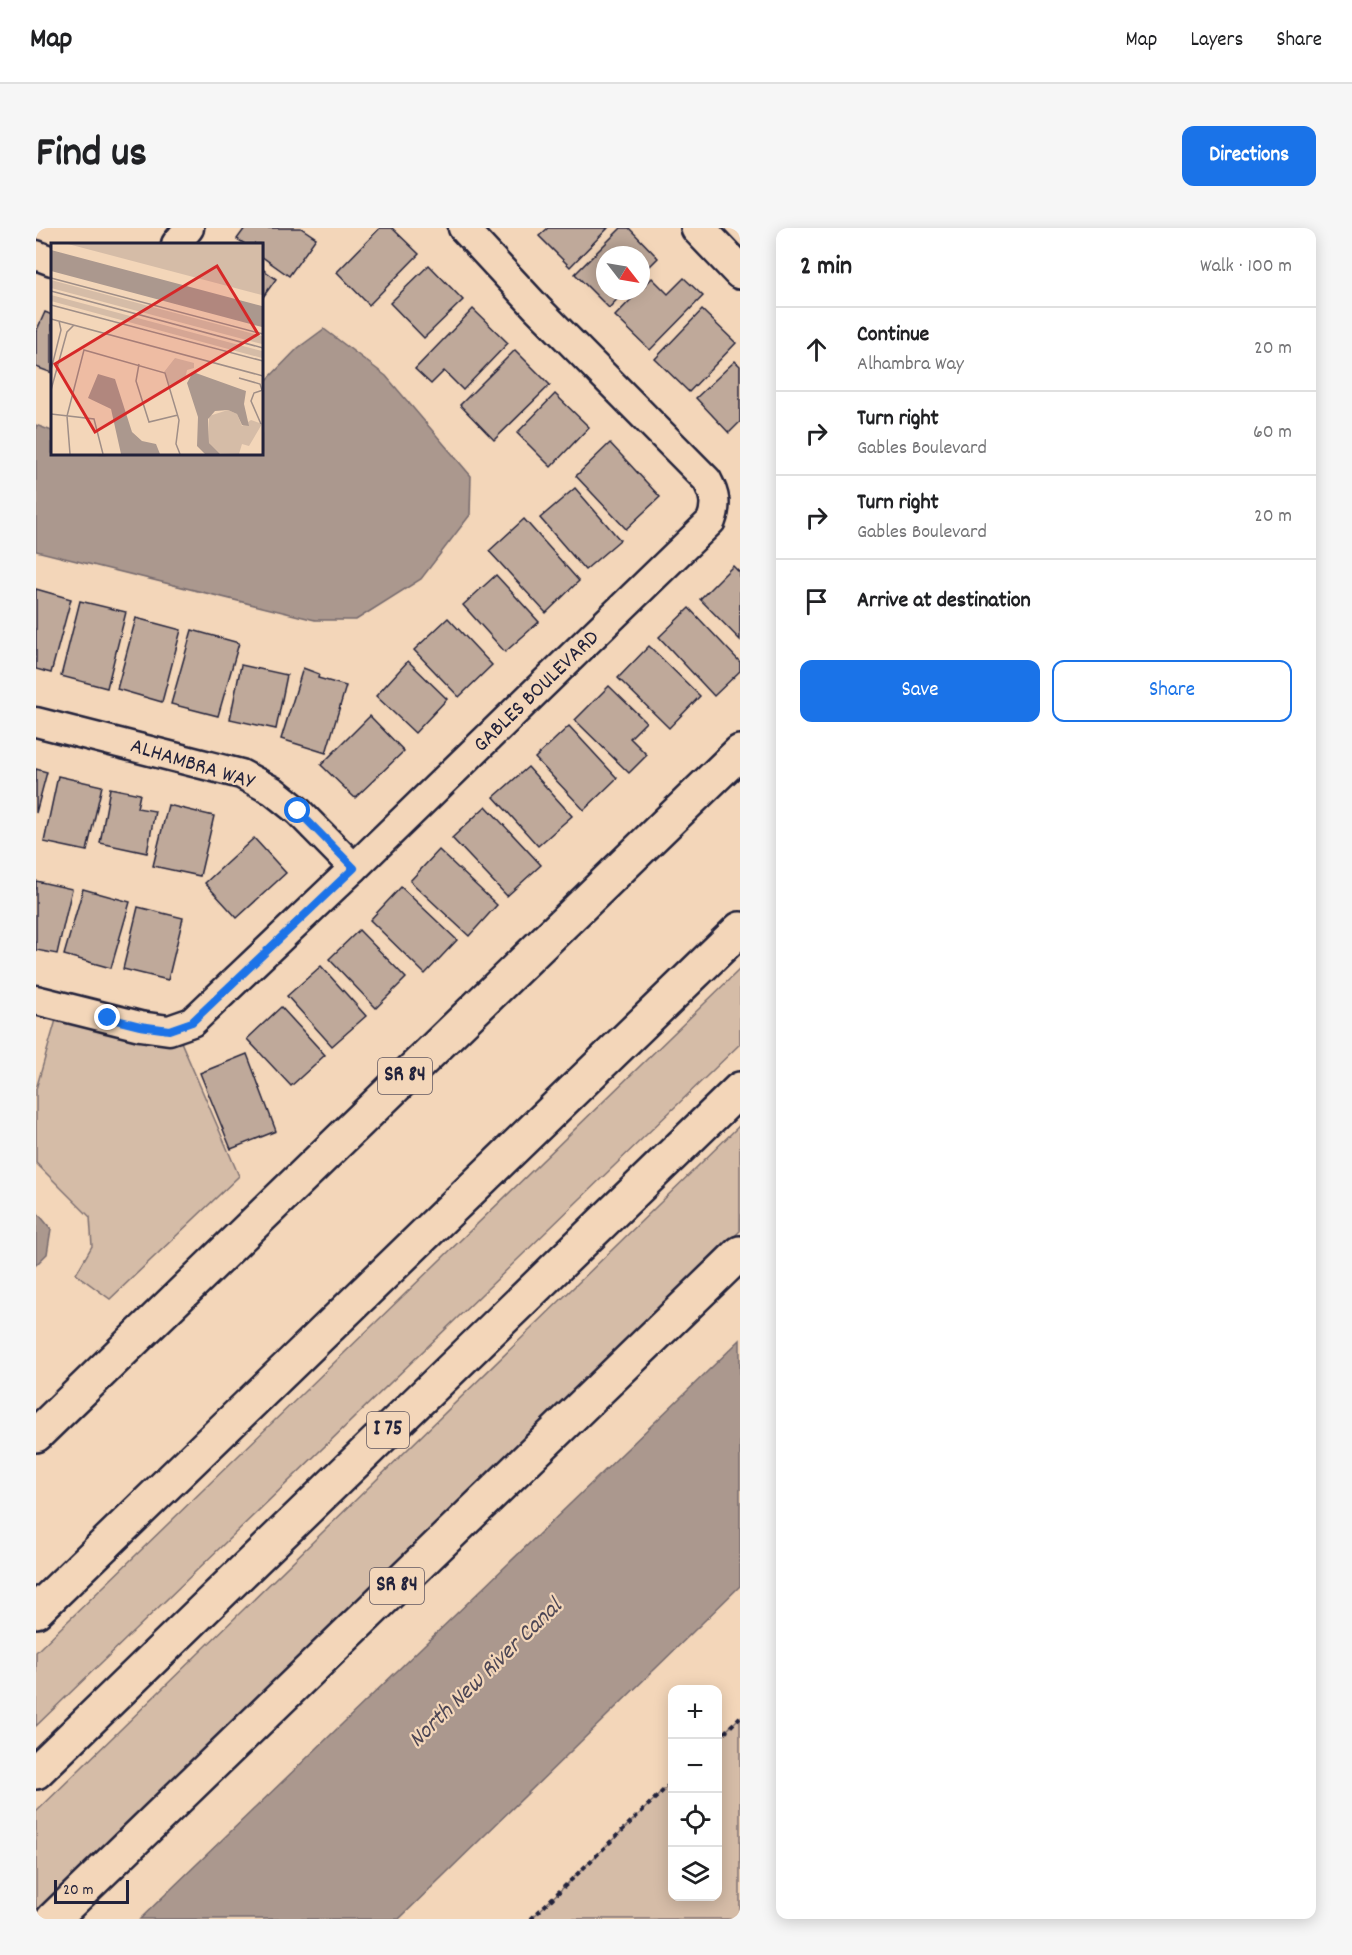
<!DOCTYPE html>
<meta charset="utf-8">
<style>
body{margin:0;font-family:Dekko,sans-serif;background:#f6f6f6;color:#202124}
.controls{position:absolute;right:18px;bottom:18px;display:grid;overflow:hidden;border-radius:12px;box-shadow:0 3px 15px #0003}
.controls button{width:54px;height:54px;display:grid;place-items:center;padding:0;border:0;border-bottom:2px solid #e0e0e0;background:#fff;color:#202124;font:30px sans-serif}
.compass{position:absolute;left:560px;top:18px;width:54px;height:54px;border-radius:50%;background:#fff;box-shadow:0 3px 15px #0003;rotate:121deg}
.scale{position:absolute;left:18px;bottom:15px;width:75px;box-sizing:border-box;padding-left:6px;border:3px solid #22223b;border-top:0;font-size:16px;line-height:21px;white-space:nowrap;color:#22223b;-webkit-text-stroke:4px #f3d6b9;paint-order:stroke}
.stop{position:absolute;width:18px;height:18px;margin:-14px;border:4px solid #1a73e8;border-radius:50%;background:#fff}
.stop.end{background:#1a73e8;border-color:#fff;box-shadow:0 2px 6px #0008}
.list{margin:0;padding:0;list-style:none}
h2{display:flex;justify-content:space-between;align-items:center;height:78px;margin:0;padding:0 24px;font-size:26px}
h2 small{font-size:20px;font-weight:400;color:#757577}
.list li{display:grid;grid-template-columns:39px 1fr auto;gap:18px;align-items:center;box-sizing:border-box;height:84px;padding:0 24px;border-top:2px solid #e0e0e0}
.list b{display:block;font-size:22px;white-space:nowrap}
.list p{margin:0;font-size:20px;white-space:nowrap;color:#757577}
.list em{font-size:20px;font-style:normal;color:#757577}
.actions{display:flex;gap:12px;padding:18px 24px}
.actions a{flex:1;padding:14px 0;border:2px solid #1a73e8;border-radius:12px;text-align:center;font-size:21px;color:#1a73e8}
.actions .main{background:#1a73e8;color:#fff}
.icon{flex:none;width:33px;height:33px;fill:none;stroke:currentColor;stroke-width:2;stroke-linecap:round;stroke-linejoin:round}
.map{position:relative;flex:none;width:704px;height:1691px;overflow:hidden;border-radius:12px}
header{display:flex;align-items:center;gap:36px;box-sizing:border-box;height:84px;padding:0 30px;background:#fff;border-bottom:2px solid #e0e0e0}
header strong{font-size:28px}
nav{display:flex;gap:33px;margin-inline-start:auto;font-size:21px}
.intro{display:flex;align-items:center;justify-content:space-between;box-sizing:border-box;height:144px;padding:0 36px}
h1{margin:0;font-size:42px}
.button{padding:15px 27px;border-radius:12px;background:#1a73e8;color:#fff;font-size:21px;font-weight:700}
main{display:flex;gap:36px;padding:0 36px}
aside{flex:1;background:#fff;border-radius:12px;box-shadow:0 3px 15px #0003}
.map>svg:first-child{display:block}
</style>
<header>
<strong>Map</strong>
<nav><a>Map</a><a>Layers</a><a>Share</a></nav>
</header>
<div class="intro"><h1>Find us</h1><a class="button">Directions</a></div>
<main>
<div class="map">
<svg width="704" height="1691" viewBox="0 0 704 1691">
<rect width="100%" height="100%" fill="#f3d6b9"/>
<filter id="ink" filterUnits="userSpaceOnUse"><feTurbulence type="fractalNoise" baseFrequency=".0167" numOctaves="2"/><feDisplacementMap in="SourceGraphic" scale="12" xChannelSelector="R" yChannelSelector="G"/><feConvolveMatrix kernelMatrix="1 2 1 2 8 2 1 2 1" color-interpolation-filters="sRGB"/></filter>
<g filter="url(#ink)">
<g fill="#d5bca7" stroke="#7c6f71" stroke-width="1.5">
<polygon points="704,741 704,816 0,1498 0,1424"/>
<polygon points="24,778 139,800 203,948 74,1071 40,1046 56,1018 54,989 0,935 0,861"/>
<polygon points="704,897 704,1003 0,1684 0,1584"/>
<polygon points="704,1489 704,1691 495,1691 636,1554 636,1668 682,1668 682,1511"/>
</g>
<g fill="#ab988e" stroke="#74696d" stroke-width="1.5">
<polygon points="288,101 350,148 435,248 434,287 385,351 320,392 279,392 0,323 0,197 16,203 16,225 225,225 225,158 262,120"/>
<polygon points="0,983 15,1001 11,1026 0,1037"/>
<polygon points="704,1112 704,1358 363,1691 104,1691"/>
</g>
<g fill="#bfa99a" stroke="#22223b" stroke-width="1.5">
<polygon points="209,0 265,0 280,10 253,48 225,28 225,16 209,16 201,11"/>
<polygon points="344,0 356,0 383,26 333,77 301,44"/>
<polygon points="512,0 572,0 534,39 503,8"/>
<polygon points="585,0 593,0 622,30 605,47 605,27 569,27 569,63 589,63 573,80 539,46"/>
<polygon points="393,37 427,72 388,110 354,75"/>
<polygon points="225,40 240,51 225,72"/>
<polygon points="616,50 632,66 648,50 667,68 614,122 579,88"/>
<polygon points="437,81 472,115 427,162 408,143 395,156 379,141"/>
<polygon points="666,82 700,115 653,164 619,131"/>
<polygon points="9,84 16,87 16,145 0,139 0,104"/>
<polygon points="479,122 514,157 458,212 424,177"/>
<polygon points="699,133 704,138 704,194 693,205 660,170"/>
<polygon points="519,166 553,199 515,239 481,205"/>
<polygon points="574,215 624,269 590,301 540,248"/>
<polygon points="539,260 584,312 549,342 504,290"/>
<polygon points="488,291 543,353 510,385 453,323"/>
<polygon points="697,338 704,345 704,412 664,371"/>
<polygon points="460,347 503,394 469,424 427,377"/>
<polygon points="0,361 35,371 15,445 0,441"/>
<polygon points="44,373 90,384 71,460 25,448"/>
<polygon points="653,380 704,434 704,443 678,468 623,409"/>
<polygon points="100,390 145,402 126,474 81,461"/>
<polygon points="412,390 456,437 423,469 378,422"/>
<polygon points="156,402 203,415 182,488 135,476"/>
<polygon points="613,418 664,468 633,500 582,450"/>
<polygon points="372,433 411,471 379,505 340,468"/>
<polygon points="205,437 251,447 240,501 194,491"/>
<polygon points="267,440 283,446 282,450 310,458 290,525 245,511"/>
<polygon points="573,458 610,494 594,510 611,527 593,545 539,492"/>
<polygon points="334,488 368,523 319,570 285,537"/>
<polygon points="533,498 581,550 548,582 499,530"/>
<polygon points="492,539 536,588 502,618 458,569"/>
<polygon points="0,541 11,544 0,585"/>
<polygon points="22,548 66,558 51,623 8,614"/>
<polygon points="74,560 104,566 101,580 119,583 111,625 64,615"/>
<polygon points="132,577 178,588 164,648 117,638"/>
<polygon points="450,578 505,637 471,668 416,610"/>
<polygon points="218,610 250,645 201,690 169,655"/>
<polygon points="403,622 461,677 433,708 374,653"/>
<polygon points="0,653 36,661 21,726 0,722"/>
<polygon points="365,659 421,712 389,746 334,692"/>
<polygon points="47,661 94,674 75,740 28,727"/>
<polygon points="102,679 147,690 132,752 87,741"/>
<polygon points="323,702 370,750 340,780 293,731"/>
<polygon points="285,738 330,788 296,818 251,768"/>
<polygon points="245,779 289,827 255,858 211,811"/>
<polygon points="211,826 240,903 195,921 164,845"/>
</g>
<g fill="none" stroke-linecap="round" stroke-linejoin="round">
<defs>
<g id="minor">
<polyline points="140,16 153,0"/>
<polyline points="0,27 16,33"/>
<polyline points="0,494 205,546 237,563 262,583 318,640"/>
<path d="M0,772L104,798L133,802L156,794L318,640L675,293C681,277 679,267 671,252L501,80L427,0"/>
</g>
<polyline id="tertiary" points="662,0 704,44"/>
<g id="primary">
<polyline points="0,1207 704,524"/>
<polyline points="17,1691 704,1025"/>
</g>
<g id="motorway">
<polyline points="0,1383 704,701"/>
<polyline points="0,1544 704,861"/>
</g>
</defs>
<use href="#minor" stroke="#22223b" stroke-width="33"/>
<use href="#tertiary" stroke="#22223b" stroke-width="38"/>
<use href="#primary" stroke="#22223b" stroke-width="38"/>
<use href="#motorway" stroke="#22223b" stroke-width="38"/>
<g stroke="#22223b" stroke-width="4" stroke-dasharray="4.5 4.5" stroke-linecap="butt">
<polyline points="682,1511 704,1489"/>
<polyline points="495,1691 636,1554"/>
</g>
<use href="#minor" stroke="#f3d6b9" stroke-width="28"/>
<use href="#tertiary" stroke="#f3d6b9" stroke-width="33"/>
<use href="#primary" stroke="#f3d6b9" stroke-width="33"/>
<use href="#motorway" stroke="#f3d6b9" stroke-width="33"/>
</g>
</g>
<g fill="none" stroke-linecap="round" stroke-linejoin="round" filter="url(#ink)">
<polyline stroke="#1a73e8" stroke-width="8" points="72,790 104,798 133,802 156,794 318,640 262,583"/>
</g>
<g text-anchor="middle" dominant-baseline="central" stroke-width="4.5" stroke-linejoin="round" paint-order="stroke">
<g fill="#f3d6b9" stroke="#615861" stroke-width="1.5">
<rect x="342" y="830" width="54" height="36" rx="4.5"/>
<rect x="331" y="1184" width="42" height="36" rx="4.5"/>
<rect x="334" y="1340" width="54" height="36" rx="4.5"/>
</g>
<g font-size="21" font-weight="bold" fill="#22223b">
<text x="369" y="848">SR 84</text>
<text x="352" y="1202">I 75</text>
<text x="361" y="1358">SR 84</text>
</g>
<g font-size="22" fill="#22223b" stroke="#f3d6b9">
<text transform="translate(501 464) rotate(-44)">GABLES BOULEVARD</text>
<text transform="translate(156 537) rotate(17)">ALHAMBRA WAY</text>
</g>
<g font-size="24" font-style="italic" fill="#4b4554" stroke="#f3d6b9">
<text transform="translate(450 1446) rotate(-44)">North New River Canal</text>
</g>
</g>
<g transform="translate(15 15)">
<rect width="212" height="212" fill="#f3d6b9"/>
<path d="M17,1H211V52ZM0,37L211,93V101L0,45ZM0,52L211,108V115L0,58ZM124,115L143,120V125L136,127L134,137L118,142L113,129ZM177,167L186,171L191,183L200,177L211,181L198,203L191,201L188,211L165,210L158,200V173Z" fill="#d5bca7"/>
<path d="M0,7L211,63V84L0,28ZM142,129L195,148L193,161L198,183L191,182L186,171L177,167L164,168L157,176L158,200L169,211H154L146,203L147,174L136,140ZM47,131L64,136L81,189L91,198L105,201L109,211H70L60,166L37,155Z" fill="#ab988e"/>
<path fill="none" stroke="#9f8e87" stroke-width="1.5" d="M0,35L212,91M0,48L212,105M0,62L212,118M0,76L212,133M88,121L85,138L98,179L127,172M0,127L10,87L8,78M188,135L209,141L211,147M0,147L16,89L23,82M0,171L43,176L52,211M210,181L200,158L203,150L212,147M19,211L16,173L33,107L114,130L128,177L125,201L129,211"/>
<path fill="#d62828" fill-opacity="0.15" stroke="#d62828" stroke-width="3" d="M166,23L207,91L44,189L4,121Z"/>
<rect width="212" height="212" fill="none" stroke="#22223b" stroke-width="3"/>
</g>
</svg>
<div class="controls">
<button>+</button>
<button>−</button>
<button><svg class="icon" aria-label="locate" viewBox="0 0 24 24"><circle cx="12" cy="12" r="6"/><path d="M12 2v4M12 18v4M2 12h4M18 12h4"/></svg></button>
<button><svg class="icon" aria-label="layers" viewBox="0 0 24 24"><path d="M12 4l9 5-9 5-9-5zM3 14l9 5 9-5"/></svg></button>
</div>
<svg class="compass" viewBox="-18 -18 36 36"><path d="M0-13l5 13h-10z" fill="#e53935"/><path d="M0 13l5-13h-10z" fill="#757577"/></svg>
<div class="scale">20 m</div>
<div class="stop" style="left:262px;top:583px"></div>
<div class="stop end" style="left:72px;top:790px"></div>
</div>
<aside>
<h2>2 min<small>Walk · 100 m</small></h2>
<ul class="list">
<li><svg class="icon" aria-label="ahead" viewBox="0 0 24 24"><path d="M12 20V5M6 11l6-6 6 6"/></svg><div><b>Continue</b><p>Alhambra Way</p></div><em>20 m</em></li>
<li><svg class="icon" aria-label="right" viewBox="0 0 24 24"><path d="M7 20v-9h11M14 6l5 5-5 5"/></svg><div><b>Turn right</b><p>Gables Boulevard</p></div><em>60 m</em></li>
<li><svg class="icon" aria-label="right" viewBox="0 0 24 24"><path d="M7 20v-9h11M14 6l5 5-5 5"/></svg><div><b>Turn right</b><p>Gables Boulevard</p></div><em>20 m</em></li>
<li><svg class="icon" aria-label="arrive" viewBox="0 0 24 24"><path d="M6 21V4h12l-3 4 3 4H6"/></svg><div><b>Arrive at destination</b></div></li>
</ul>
<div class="actions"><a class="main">Save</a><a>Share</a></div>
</aside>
</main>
